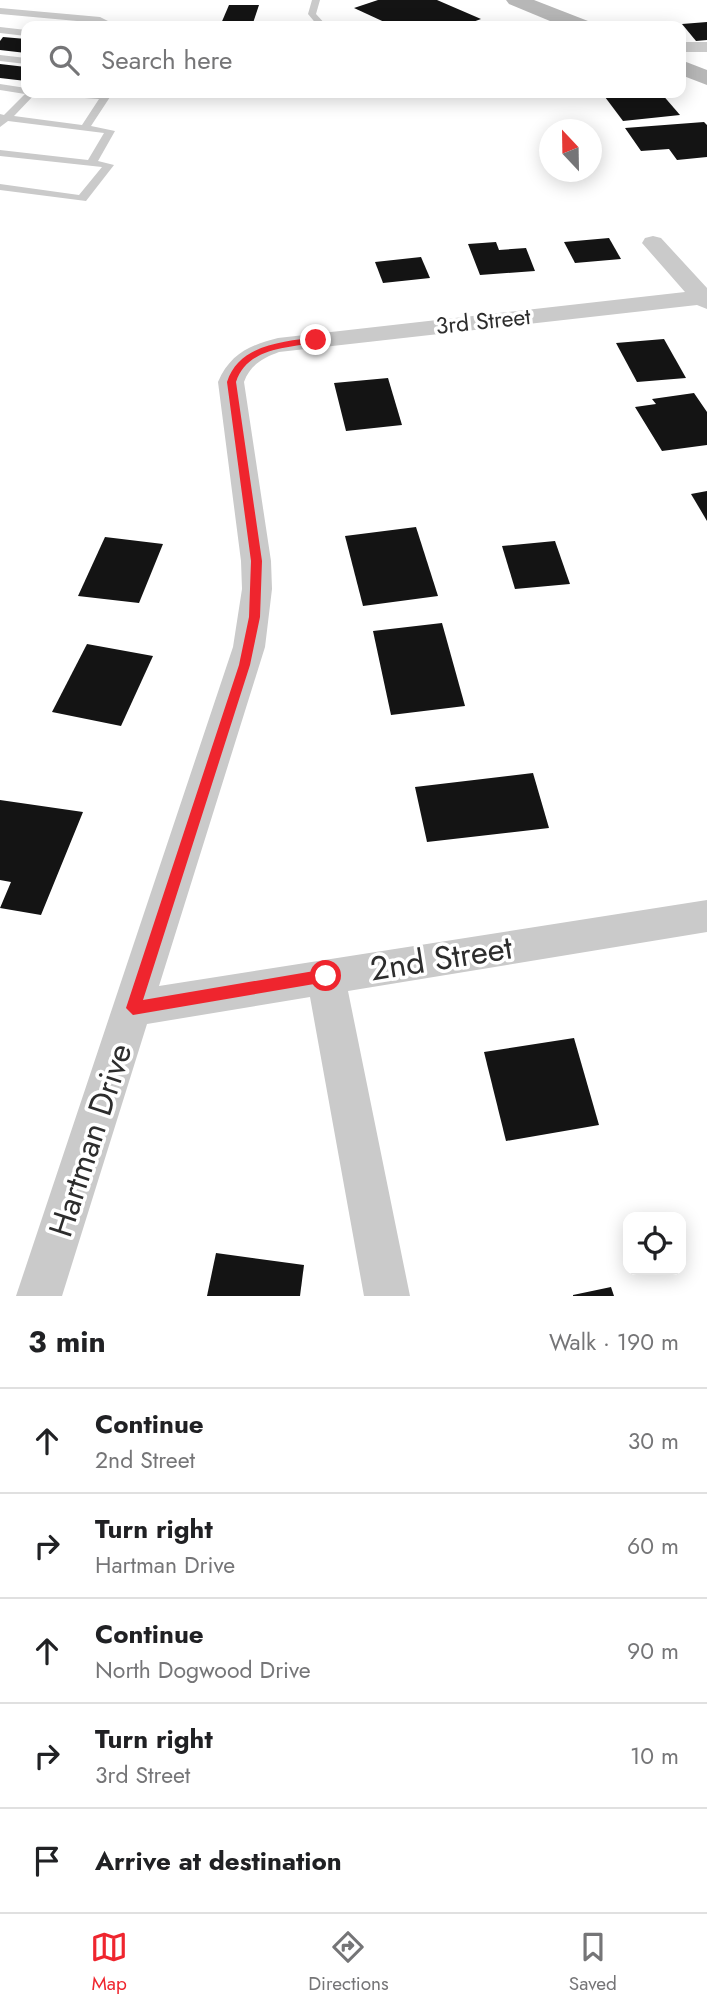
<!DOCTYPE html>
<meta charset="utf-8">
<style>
body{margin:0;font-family:Jost,sans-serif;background:#f6f6f6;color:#202124}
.controls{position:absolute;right:21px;bottom:21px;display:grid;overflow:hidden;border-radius:14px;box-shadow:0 4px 18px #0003}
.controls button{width:63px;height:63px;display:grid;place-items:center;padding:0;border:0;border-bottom:2px solid #e0e0e0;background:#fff;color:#202124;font:35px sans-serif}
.compass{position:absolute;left:539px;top:119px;width:63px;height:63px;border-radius:50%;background:#fff;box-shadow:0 4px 18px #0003;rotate:338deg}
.stop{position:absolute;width:21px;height:21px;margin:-16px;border:5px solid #ef252e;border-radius:50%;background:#fff}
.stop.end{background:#ef252e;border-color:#fff;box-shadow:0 2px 7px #0008}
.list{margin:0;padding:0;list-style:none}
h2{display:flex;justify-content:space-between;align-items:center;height:91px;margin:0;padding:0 28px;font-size:30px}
h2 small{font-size:23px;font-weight:400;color:#757577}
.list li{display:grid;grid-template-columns:46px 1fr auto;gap:21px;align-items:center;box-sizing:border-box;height:105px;padding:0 28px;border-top:2px solid #e0e0e0}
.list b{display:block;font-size:26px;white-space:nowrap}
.list p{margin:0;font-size:23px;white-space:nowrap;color:#757577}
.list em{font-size:23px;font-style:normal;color:#757577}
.icon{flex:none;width:38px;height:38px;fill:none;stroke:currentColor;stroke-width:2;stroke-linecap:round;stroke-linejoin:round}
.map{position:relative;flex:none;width:707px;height:1296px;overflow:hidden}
.search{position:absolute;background:#fff;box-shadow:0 4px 18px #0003;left:21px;right:21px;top:21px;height:77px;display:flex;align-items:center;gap:18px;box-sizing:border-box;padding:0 24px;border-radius:14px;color:#757577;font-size:26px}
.sheet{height:616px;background:#fff}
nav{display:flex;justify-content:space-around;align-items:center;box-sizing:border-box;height:98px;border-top:2px solid #e0e0e0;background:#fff;font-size:19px;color:#757577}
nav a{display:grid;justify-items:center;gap:4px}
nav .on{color:#ef252e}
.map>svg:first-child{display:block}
</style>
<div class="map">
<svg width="707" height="1296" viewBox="0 0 707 1296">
<rect width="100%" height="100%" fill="#fff"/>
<g fill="#141414">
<polygon points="378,0 437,0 481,19 462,26 393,26 354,8"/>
<polygon points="229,5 259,5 252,26 220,26"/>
<polygon points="707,22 707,40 696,41 682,24"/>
<polygon points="3,37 26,39 26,53 0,50 0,41"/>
<polygon points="0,64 26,67 26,81 0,78"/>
<polygon points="602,93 661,93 680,115 623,121"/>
<polygon points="704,122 707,125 707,157 677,160 669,149 641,151 625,128"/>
<polygon points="609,238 621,259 575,263 564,242"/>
<polygon points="496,242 499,250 526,248 535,271 480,275 468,244"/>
<polygon points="421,257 430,278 383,283 375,262"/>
<polygon points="664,339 686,378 637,382 616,343"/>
<polygon points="388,378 402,425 346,431 334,383"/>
<polygon points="694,393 707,412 707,445 662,451 635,407 656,404 652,399"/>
<polygon points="707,491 707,521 691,494"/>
<polygon points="416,527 438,596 363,606 345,536"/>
<polygon points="105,537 163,544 139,603 78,596"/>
<polygon points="555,541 570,584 515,589 502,546"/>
<polygon points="442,623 465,706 391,715 373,631"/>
<polygon points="87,644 153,656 121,726 52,712"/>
<polygon points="533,773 549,828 427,842 415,787"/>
<polygon points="0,800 83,812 41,915 0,908 11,882 0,880"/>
<polygon points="574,1038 599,1125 506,1141 484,1052"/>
<polygon points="216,1253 304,1265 300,1296 207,1296"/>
<polygon points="611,1287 614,1296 573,1296 573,1295"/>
</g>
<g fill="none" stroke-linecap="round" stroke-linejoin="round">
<g fill="#cacaca" fill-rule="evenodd">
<polygon points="312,0 320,0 316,14 327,26 318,26 308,14"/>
<polygon points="0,8 100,17 110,22 107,26 99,26 99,23 0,14"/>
<polygon points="0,27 26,30 26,36 0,33"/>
<polygon points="0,55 26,58 26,64 0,61"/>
<polygon points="0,84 26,88 26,93 36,93 14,116 82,125 99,99 56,96 51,93 108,95 110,97 91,126 115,131 98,161 114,165 86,201 0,190 0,184 79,195 102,167 0,156 0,150 88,160 104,133 8,121 0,127 0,114 4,115 25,94 0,90"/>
</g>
<g fill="#cacaca" fill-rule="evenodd">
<rect x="681" y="42" width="26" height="10"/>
<path d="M653,236L661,238L707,288V309L697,305L279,352C263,358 250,365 244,382L271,561L272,589L265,647L159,986L707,900V932L348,991L410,1296H364L310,997L147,1024L62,1296H16L233,647L242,589L241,561L218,382C230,354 250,345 278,338L685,292L642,243L645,238Z"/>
</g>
<g fill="#b7b7b7" fill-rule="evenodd">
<polygon points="506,0 534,0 588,21 591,26 562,26 509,4"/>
<polygon points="681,60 707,70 707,85 681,75"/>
</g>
</g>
<path fill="#ef252e" d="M316,337L321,340L319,342C289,348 247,347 236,382L262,561L260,617L250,665L143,1000L326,969L333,976L326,982L133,1015L126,1008L239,665L249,617L251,561L227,382C239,344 283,342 316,337Z"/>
<g text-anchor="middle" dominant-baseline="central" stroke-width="7" stroke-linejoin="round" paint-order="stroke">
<g font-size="23" fill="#2d2d2d" stroke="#fff">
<text transform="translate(483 321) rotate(-6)">3rd Street</text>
</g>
<g font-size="33" fill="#2d2d2d" stroke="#fff">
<text transform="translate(441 958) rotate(-9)">2nd Street</text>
<text transform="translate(90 1140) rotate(-72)">Hartman Drive</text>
</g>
</g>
</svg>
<div class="controls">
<button><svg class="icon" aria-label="locate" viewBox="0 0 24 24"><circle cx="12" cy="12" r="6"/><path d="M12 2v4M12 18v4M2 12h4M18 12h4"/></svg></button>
</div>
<svg class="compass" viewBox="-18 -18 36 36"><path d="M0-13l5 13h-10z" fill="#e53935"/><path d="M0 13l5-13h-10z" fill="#757577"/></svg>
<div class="stop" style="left:326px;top:976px"></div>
<div class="stop end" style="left:316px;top:340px"></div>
<div class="search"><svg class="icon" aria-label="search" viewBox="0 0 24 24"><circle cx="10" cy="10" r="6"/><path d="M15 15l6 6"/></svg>Search here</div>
</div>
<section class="sheet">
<h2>3 min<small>Walk · 190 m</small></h2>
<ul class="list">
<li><svg class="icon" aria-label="ahead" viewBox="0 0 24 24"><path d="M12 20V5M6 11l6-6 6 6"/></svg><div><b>Continue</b><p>2nd Street</p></div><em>30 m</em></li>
<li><svg class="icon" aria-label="right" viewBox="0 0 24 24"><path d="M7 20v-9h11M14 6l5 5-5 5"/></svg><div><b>Turn right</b><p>Hartman Drive</p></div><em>60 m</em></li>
<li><svg class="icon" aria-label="ahead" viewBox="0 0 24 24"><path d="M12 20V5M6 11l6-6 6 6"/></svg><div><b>Continue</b><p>North Dogwood Drive</p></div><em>90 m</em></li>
<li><svg class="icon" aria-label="right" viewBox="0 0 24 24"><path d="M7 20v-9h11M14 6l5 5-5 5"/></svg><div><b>Turn right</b><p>3rd Street</p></div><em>10 m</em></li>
<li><svg class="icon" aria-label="arrive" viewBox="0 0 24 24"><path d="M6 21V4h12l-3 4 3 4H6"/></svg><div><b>Arrive at destination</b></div></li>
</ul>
</section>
<nav>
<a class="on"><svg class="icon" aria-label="map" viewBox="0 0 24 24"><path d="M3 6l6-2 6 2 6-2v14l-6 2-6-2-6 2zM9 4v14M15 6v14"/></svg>Map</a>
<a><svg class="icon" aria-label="directions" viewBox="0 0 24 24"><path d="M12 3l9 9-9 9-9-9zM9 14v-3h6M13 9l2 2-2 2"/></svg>Directions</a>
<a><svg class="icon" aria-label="saved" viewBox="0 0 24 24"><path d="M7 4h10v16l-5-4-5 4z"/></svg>Saved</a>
</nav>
